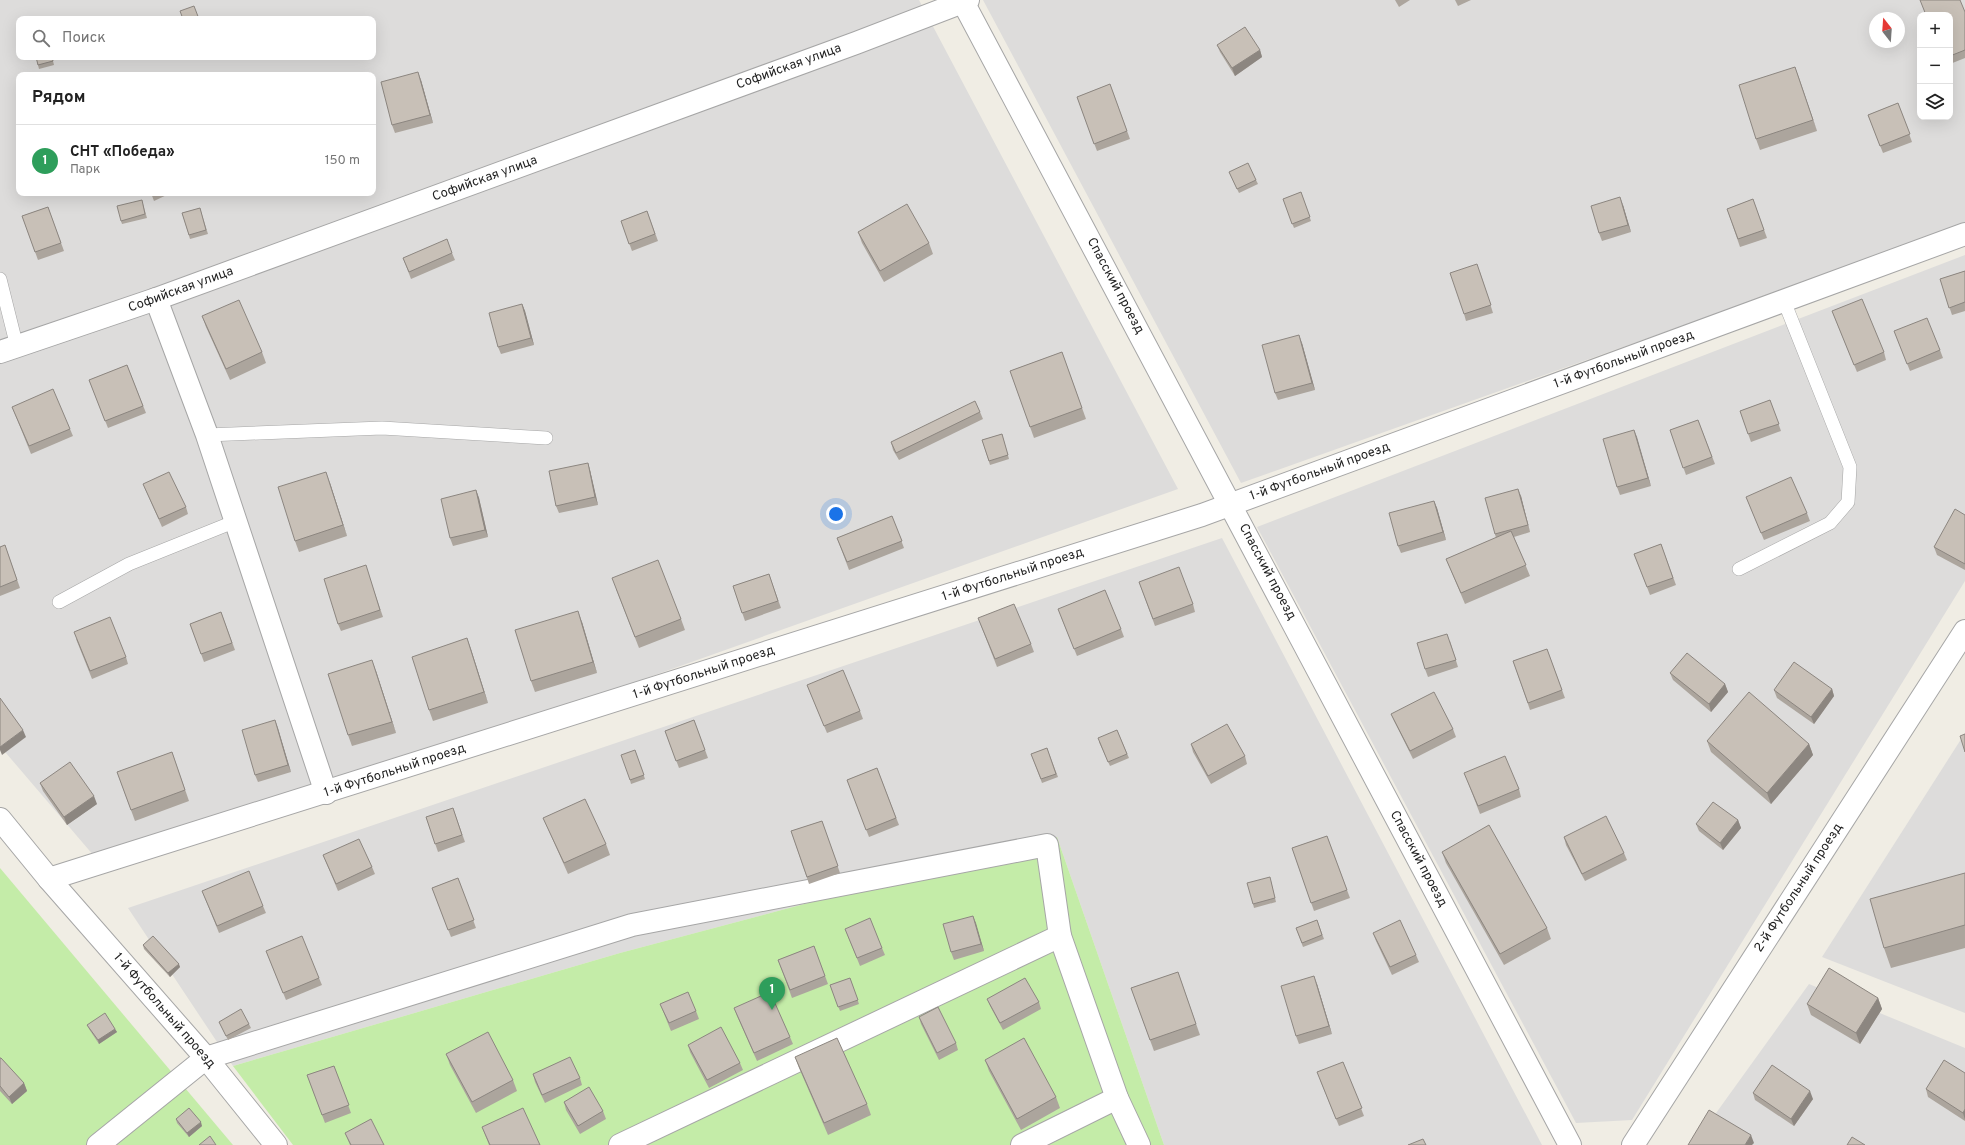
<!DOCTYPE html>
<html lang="ru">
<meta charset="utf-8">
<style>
body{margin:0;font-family:Overpass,sans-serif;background:#f6f6f6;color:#222}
.controls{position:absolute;right:12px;top:12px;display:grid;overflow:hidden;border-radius:8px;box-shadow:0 4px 16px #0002}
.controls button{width:36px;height:36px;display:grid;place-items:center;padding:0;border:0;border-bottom:1px solid #e0e0e0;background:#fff;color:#222;font:20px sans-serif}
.compass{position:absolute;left:1869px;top:12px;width:36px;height:36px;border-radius:50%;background:#fff;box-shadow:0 4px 16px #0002;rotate:343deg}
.you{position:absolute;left:836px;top:514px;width:14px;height:14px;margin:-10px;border:3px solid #fff;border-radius:50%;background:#1a73e8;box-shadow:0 0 0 6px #1a73e833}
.badge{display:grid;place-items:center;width:26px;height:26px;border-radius:50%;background:#cd1000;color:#fff;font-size:13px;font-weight:700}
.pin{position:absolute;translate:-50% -33px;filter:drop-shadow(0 1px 2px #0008)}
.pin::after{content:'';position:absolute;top:21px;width:14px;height:12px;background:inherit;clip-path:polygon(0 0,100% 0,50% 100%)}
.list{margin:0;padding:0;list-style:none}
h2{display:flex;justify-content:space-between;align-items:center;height:52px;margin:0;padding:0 16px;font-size:17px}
h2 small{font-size:13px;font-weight:400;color:#767676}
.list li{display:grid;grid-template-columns:26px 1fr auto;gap:12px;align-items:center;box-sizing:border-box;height:72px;padding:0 16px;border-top:1px solid #e0e0e0}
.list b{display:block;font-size:15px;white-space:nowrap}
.list p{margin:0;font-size:13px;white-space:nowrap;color:#767676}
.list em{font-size:13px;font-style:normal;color:#767676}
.icon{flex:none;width:22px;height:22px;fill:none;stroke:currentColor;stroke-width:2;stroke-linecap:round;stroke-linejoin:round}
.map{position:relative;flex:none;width:1965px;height:1145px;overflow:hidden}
.search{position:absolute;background:#fff;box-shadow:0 4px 16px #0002;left:16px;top:16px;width:360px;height:44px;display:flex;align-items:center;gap:10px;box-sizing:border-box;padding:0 14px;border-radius:8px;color:#767676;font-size:15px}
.panel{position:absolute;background:#fff;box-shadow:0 4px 16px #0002;left:16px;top:72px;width:360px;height:124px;border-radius:8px}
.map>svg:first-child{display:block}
</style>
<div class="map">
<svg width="1965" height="1145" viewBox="0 0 1965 1145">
<rect width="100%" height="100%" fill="#f0ede4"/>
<g fill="#dddcdb" fill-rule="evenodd">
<path d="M0,0H919L1178,489L106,870L0,746ZM19,19H373V57H19ZM19,75H373V193H19Z"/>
<path d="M983,0H1965V225L1241,483ZM1920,15H1950V117H1920ZM1875,18H1899V42H1875Z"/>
<polygon points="1965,255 1965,581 1632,1120 1576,1123 1257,527"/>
<polygon points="1222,538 1542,1145 1164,1145 1057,837 620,953 233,1066 128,908"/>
<polygon points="1965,733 1965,1013 1822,957"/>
<polygon points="1809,984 1965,1048 1965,1145 1693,1145"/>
</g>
<g fill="#c4eca8">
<polygon points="1057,837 1164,1145 293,1145 233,1066 620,953"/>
<polygon points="0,868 233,1145 0,1145"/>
</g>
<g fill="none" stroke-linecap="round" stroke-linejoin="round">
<defs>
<g id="service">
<polyline points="0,279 17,347"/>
<polyline points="207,435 382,428 546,438"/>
<polyline points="1739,569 1830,523 1848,502 1850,467 1784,301"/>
<polyline points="59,602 129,564 236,521"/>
</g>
<g id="minor">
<polyline points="962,0 1570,1145"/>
<polyline points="156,299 207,435 326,793"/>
<polyline points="0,352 156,299 856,43 968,0"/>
<polyline points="0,819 49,879 206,1058 276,1145"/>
<polyline points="49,879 1202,515 1965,234"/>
<polyline points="98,1145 206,1058 632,925 1047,845 1060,936 1117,1098 1139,1145"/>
<polyline points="620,1145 1060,936"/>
<polyline points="1022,1145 1117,1098"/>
</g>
<polyline id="tertiary" points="1633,1145 1965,631"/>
</defs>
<use href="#service" stroke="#a6a6a6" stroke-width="14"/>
<use href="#minor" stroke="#a6a6a6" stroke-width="24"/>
<use href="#tertiary" stroke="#a6a6a6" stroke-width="24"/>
<use href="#service" stroke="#fff" stroke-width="13"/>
<use href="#minor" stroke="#fff" stroke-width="22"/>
<use href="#tertiary" stroke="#fff" stroke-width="22"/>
</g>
<g fill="#aca59d">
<polygon points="1395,0 1410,0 1399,7"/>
<polygon points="1455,0 1471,0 1458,6"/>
<polygon points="1965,12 1965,58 1950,64 1950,15"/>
<polygon points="1217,45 1260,50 1262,57 1235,76 1220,52"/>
<polygon points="36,57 52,57 54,65 39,69"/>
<polygon points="1795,67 1817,131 1760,150 1756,139"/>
<polygon points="421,80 433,123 395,133 392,125"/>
<polygon points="1110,84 1130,139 1097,151 1077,97"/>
<polygon points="1898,103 1912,142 1883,153 1868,115"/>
<polygon points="1229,172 1256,180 1258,184 1239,193"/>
<polygon points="1301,192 1311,221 1294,228 1283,199"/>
<polygon points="151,193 171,193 154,201"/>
<polygon points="1753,199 1767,238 1740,247 1727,209"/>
<polygon points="143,204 147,218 122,224 121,221"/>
<polygon points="1623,205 1631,232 1602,241 1599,233"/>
<polygon points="48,207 64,251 38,260 22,216"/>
<polygon points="200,208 208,234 190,239 182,213"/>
<polygon points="647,211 658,241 632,251 621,221"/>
<polygon points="858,232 929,243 933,254 884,282 862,243"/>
<polygon points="452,253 455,260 411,279 403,258"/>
<polygon points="1965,271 1965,311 1952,315 1940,279"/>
<polygon points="1480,272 1493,313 1466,321 1464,314"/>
<polygon points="522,304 525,311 534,345 501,354 498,347"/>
<polygon points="1832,311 1884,352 1886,360 1857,372"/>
<polygon points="202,316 262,352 266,363 230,380 206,327"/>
<polygon points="1894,331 1940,350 1943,358 1910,371"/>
<polygon points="1302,343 1315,390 1278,400 1275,393"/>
<polygon points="1062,352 1086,419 1034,438 1010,371"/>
<polygon points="127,365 146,413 108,428 89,380"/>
<polygon points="1770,400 1781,431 1751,442 1740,411"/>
<polygon points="12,407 70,429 73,436 31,454"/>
<polygon points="980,412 983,419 899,460 893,450 891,442"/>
<polygon points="1698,420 1715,464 1686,475 1670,430"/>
<polygon points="1634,430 1651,486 1620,495 1617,487"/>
<polygon points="1002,434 1009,459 990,465 982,440"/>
<polygon points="588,463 590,470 598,505 559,513 556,506"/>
<polygon points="330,483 347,536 299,552 295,541"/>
<polygon points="143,484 186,507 188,514 162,527 146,491"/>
<polygon points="476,490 479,498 488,537 453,546 450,538"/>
<polygon points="1521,496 1530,532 1514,537 1530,576 1465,604 1446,559 1496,538 1495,534"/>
<polygon points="1746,497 1807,513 1810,521 1764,540"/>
<polygon points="1434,501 1437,508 1446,540 1401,553 1398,546"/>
<polygon points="1965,515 1965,570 1937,555 1934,547"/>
<polygon points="892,516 904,548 849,570 837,538"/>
<polygon points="1661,544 1676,585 1650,595 1634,554"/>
<polygon points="5,545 20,588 0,596 0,547"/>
<polygon points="368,573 383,617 341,631 338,624"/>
<polygon points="769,574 781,608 745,621 733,586"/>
<polygon points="1139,582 1193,604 1195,612 1155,626"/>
<polygon points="616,589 681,619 685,630 639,648"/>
<polygon points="221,612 235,650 204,662 190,624"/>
<polygon points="1061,617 1121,629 1124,637 1077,656"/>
<polygon points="978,618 1031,644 1034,652 997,667"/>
<polygon points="582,622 597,673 535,692 531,681"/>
<polygon points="467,638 488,703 433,721 429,710"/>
<polygon points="76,639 126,657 128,664 92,679"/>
<polygon points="1450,641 1458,667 1428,677 1425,669"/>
<polygon points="1547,649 1565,698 1530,710 1513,661"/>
<polygon points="376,671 396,733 352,746 348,735"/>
<polygon points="1670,673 1725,684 1728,692 1711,712 1673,680"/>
<polygon points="807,685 860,711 863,719 827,733"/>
<polygon points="1832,689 1834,696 1814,724 1777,698 1774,690"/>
<polygon points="1391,714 1453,729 1456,737 1413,759 1394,721"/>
<polygon points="275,720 291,772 258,782 255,775"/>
<polygon points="694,720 708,758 679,768 665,731"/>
<polygon points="1117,730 1129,758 1110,766 1099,742"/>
<polygon points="1707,741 1809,744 1813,755 1771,804 1711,752"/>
<polygon points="1191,744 1245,756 1247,764 1211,784 1193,752"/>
<polygon points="1047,748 1058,777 1042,783 1031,754"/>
<polygon points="635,750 645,779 631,784 630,780"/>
<polygon points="172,752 189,801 135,821 117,772"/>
<polygon points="877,768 899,825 869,837 847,780"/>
<polygon points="1467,780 1519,789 1521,797 1480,814"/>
<polygon points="40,783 97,804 67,825 43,791"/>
<polygon points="453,808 465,842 438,852 426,817"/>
<polygon points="543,818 606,844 610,855 568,874 548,829"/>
<polygon points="1738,820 1741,828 1723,850 1699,831 1696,824"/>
<polygon points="822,821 840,873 809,884 791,831"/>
<polygon points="1327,836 1350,898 1314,911 1292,848"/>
<polygon points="1564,837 1624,853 1627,860 1585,881 1566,845"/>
<polygon points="1442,852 1547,928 1551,939 1504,965 1446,863"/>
<polygon points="323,855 372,867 375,874 338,891"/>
<polygon points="1965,873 1965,948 1891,968 1884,948"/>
<polygon points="458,878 476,928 451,937 432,888"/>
<polygon points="1271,881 1276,902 1254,908 1253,904"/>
<polygon points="202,891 263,906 266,913 219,933"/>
<polygon points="973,916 984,951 954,960 951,952"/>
<polygon points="1317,920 1324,939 1303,947 1296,928"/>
<polygon points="845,929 882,948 885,955 860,966"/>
<polygon points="1373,933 1416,955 1419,962 1392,975 1376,941"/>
<polygon points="143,945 180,967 170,977 144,949"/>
<polygon points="814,946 828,984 792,998 778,960"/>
<polygon points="266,951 319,978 322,985 286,1000"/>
<polygon points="1178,972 1200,1035 1154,1051 1131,988"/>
<polygon points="850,978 859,1004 840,1011 830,985"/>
<polygon points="1317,984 1332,1034 1299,1044 1296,1036"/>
<polygon points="1878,998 1882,1009 1860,1044 1811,1015 1807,1004"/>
<polygon points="987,999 1039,1002 1041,1009 1003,1030 990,1006"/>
<polygon points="660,1004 696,1011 699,1019 671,1031"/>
<polygon points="734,1008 790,1037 793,1044 757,1061 737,1016"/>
<polygon points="919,1017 956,1043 958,1050 939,1060 921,1024"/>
<polygon points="219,1022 249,1024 251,1028 228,1040"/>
<polygon points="87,1025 115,1029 117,1032 99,1044 89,1029"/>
<polygon points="688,1045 740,1063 743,1070 709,1088 690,1052"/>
<polygon points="446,1054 513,1080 517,1091 476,1113 450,1065"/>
<polygon points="795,1057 867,1104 871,1115 828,1135 799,1068"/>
<polygon points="0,1058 24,1083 27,1091 12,1104 0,1091"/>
<polygon points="985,1060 1056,1097 1060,1108 1021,1130 989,1071"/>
<polygon points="1343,1062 1364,1116 1339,1126 1320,1080"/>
<polygon points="334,1066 351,1113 325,1123 307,1075"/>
<polygon points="1965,1073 1965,1121 1928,1097 1926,1089"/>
<polygon points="533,1074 580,1078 582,1085 545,1103 535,1082"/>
<polygon points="1753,1093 1813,1099 1794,1126 1755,1100"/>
<polygon points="564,1102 603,1111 606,1119 580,1134 566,1110"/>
<polygon points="176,1119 202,1126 189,1137 177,1123"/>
<polygon points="482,1127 540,1145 489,1145"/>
<polygon points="345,1133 384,1145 350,1145"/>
</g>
<g fill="#8c8680">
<polygon points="1260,50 1262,57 1235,76 1232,68"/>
<polygon points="1795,67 1799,78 1817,131 1813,120"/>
<polygon points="418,72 421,80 433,123 430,115"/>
<polygon points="1620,197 1623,205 1631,232 1628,225"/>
<polygon points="522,304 525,311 534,345 531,338"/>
<polygon points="1299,335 1302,343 1315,390 1312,383"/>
<polygon points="1634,430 1637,437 1651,486 1648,478"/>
<polygon points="588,463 590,470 598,505 595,497"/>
<polygon points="326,472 330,483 347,536 343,525"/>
<polygon points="1518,489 1521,496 1530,532 1528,525"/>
<polygon points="476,490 479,498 488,537 485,530"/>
<polygon points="1434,501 1437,508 1446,540 1443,532"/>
<polygon points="578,611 582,622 597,673 593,662"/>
<polygon points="467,638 471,649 488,703 484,692"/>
<polygon points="372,660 376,671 396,733 392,722"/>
<polygon points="1725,684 1728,692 1711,712 1709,704"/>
<polygon points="1832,689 1834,696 1814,724 1811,717"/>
<polygon points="275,720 278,728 291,772 288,765"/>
<polygon points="23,730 26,737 2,755 0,750 0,747"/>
<polygon points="1809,744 1813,755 1771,804 1767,793"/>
<polygon points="94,796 97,804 67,825 64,817"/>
<polygon points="1738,820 1741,828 1723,850 1720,843"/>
<polygon points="973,916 976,923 984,951 981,944"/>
<polygon points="179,964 180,967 170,977 168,973"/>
<polygon points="1314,976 1317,984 1332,1034 1329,1026"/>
<polygon points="1878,998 1882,1009 1860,1044 1856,1033"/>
<polygon points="115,1029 117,1032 99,1044 98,1040"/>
<polygon points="24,1083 27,1091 12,1104 9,1097"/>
<polygon points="1810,1091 1813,1099 1794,1126 1791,1119"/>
<polygon points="1965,1109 1965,1120 1963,1113"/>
<polygon points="201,1122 202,1126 189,1137 187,1133"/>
<polygon points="1751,1135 1754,1143 1752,1145 1745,1145"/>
</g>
<g fill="#c8c0b7" stroke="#8c8680">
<polygon points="1920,0 1960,0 1965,12 1965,50 1950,56 1950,15 1926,15"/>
<polygon points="194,6 199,19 183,19 180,11"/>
<polygon points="1245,27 1260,50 1232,68 1217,45"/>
<polygon points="36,57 52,57 53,61 38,65"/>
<polygon points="1795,67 1813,120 1756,139 1739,85"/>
<polygon points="418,72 430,115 392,125 381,82"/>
<polygon points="1110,84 1127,131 1094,144 1077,97"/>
<polygon points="1898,103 1910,134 1880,146 1868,115"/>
<polygon points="1248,163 1256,180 1237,189 1229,172"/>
<polygon points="1301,192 1310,217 1292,224 1283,199"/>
<polygon points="1620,197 1628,225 1599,233 1591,206"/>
<polygon points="1753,199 1764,230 1738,239 1727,209"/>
<polygon points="142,200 145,214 121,221 117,206"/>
<polygon points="907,204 929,243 880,271 858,232"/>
<polygon points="48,207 61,243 35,252 22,216"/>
<polygon points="200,208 206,230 189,235 182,213"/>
<polygon points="647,211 655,234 629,244 621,221"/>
<polygon points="447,239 452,253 409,272 403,258"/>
<polygon points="1477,264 1491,305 1464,314 1450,273"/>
<polygon points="1965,271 1965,302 1949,308 1940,279"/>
<polygon points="1862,299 1884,352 1854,365 1832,311"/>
<polygon points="239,300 262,352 226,369 202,316"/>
<polygon points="522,304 531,338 498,347 489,313"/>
<polygon points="1927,318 1940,350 1907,364 1894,331"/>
<polygon points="1299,335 1312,383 1275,393 1262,345"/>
<polygon points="1062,352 1082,408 1030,427 1010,371"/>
<polygon points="127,365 143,406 105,421 89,380"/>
<polygon points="53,389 70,429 29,446 12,407"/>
<polygon points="1770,400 1779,424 1748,434 1740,411"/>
<polygon points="975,401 980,412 896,453 891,442"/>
<polygon points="1698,420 1712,457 1683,468 1670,430"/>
<polygon points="1634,430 1648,478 1617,487 1603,439"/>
<polygon points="1002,434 1008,455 989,461 982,440"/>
<polygon points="588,463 595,497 556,506 549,471"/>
<polygon points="169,472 186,507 159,519 143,484"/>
<polygon points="326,472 343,525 295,541 278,487"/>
<polygon points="1791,477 1807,513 1761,533 1746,497"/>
<polygon points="1518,489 1528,525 1495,534 1485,498"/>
<polygon points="476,490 485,530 450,538 441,499"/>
<polygon points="1434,501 1443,532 1398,546 1389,513"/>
<polygon points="1955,509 1965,515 1965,564 1934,547"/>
<polygon points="892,516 902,541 847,562 837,538"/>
<polygon points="1511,531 1526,565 1461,593 1446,559"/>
<polygon points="1661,544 1673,578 1647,587 1634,554"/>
<polygon points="5,545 17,580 0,587 0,547"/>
<polygon points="658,560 681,619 635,637 612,578"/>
<polygon points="366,565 380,610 338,624 324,579"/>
<polygon points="1179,567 1193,604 1153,619 1139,582"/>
<polygon points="769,574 778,601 742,613 733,586"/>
<polygon points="1105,590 1121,629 1074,649 1058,609"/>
<polygon points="1014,604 1031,644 995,659 978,618"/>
<polygon points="578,611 593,662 531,681 515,630"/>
<polygon points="221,612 232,643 201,654 190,624"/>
<polygon points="110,617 126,657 90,671 74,632"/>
<polygon points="1447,634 1456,660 1425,669 1417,643"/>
<polygon points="467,638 484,692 429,710 412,657"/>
<polygon points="1547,649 1562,690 1528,703 1513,661"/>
<polygon points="1687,653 1725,684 1709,704 1670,673"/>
<polygon points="372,660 392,722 348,735 328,674"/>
<polygon points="1794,662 1832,689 1811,717 1774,690"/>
<polygon points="843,670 860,711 824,726 807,685"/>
<polygon points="1434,692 1453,729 1410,751 1391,714"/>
<polygon points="1749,692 1809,744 1767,793 1707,741"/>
<polygon points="0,698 23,730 0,747"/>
<polygon points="275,720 288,765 255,775 242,730"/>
<polygon points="694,720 705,750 676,761 665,731"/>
<polygon points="1227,724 1245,756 1208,776 1191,744"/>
<polygon points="1117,730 1127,754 1108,762 1098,738"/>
<polygon points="1965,734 1965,752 1960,736"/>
<polygon points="1047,748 1056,774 1041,779 1031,754"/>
<polygon points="635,750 644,775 630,780 621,755"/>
<polygon points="172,752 185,790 131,810 117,772"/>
<polygon points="1505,756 1519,789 1478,806 1464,773"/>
<polygon points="70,762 94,796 64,817 40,783"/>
<polygon points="877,768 896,818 866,830 847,780"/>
<polygon points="585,799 606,844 564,863 543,818"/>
<polygon points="1713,802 1738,820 1720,843 1696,824"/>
<polygon points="453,808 462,835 435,844 426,817"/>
<polygon points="1606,816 1624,853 1582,874 1564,837"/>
<polygon points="822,821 838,866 807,877 791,831"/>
<polygon points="1489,825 1547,928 1500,954 1442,852"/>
<polygon points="1327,836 1347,890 1311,903 1292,848"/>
<polygon points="359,839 372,867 336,884 323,855"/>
<polygon points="249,871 263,906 217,926 202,891"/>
<polygon points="1965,873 1965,925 1884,948 1870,899"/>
<polygon points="1270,877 1275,898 1253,904 1247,883"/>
<polygon points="458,878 474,920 448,930 432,888"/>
<polygon points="973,916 981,944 951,952 943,924"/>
<polygon points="870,918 882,948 857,958 845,929"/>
<polygon points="1317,920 1322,935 1302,943 1296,928"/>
<polygon points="1400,920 1416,955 1390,967 1373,933"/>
<polygon points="153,936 179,964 168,973 143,945"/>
<polygon points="302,936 319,978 283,993 266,951"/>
<polygon points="814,946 825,976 790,990 778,960"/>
<polygon points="1829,968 1878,998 1856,1033 1807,1004"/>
<polygon points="1178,972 1196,1024 1150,1040 1131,988"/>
<polygon points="1314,976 1329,1026 1296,1036 1281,986"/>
<polygon points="850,978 858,1000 838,1007 830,985"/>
<polygon points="1025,978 1039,1002 1000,1023 987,999"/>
<polygon points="688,992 696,1011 669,1023 660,1004"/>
<polygon points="770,992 790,1037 754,1053 734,1008"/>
<polygon points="938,1007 956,1043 937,1053 919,1017"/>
<polygon points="241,1009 249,1024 226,1036 219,1022"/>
<polygon points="105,1013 115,1029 98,1040 87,1025"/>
<polygon points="721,1027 740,1063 707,1080 688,1045"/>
<polygon points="488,1032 513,1080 472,1102 446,1054"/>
<polygon points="837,1038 867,1104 824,1123 795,1057"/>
<polygon points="1024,1038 1056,1097 1017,1119 985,1060"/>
<polygon points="570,1057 580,1078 542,1095 533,1074"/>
<polygon points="0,1058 1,1058 24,1083 9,1097 0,1086"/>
<polygon points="1944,1060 1965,1073 1965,1109 1963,1113 1926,1089"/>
<polygon points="1343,1062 1362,1108 1336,1119 1317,1072"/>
<polygon points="1772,1065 1810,1091 1791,1119 1753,1093"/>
<polygon points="334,1066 349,1105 322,1115 307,1075"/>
<polygon points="589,1087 603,1111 578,1126 564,1102"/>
<polygon points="189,1108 201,1122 187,1133 176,1119"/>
<polygon points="523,1108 540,1145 490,1145 482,1127"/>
<polygon points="1709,1110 1751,1135 1745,1145 1688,1145"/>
<polygon points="371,1119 384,1145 351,1145 345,1133"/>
<polygon points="210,1136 216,1145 199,1145"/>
<polygon points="1852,1137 1865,1145 1847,1145"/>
<polygon points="1423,1139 1426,1145 1408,1145"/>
</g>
<g text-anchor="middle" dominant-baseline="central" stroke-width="4" stroke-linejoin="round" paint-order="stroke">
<g font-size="13" fill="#1f1f1f" stroke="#fff">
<text transform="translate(789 67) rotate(-20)">Софийская улица</text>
<text transform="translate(485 179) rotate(-20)">Софийская улица</text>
<text transform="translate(1115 286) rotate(62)">Спасский проезд</text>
<text transform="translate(181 290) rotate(-20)">Софийская улица</text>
<text transform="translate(1624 360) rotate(-20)">1-й Футбольный проезд</text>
<text transform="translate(1320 472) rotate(-20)">1-й Футбольный проезд</text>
<text transform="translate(1267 572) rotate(62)">Спасский проезд</text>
<text transform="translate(1013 575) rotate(-18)">1-й Футбольный проезд</text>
<text transform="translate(704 673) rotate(-18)">1-й Футбольный проезд</text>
<text transform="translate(395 771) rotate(-18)">1-й Футбольный проезд</text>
<text transform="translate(1418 859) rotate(62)">Спасский проезд</text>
<text transform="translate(1799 888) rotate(-57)">2-й Футбольный проезд</text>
<text transform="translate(164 1011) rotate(49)">1-й Футбольный проезд</text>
</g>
</g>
</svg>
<div class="controls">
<button>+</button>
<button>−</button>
<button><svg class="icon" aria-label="layers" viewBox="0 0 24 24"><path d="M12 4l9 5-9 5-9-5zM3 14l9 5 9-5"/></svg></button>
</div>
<svg class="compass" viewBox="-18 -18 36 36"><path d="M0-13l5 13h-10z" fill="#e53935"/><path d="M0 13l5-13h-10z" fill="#767676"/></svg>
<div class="you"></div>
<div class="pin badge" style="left:772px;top:1010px;background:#2e9e5b">1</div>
<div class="search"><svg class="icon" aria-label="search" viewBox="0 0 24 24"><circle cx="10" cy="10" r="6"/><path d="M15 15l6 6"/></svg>Поиск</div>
<section class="panel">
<h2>Рядом<small></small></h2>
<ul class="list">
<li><span class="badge" style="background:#2e9e5b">1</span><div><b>СНТ «Победа»</b><p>Парк</p></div><em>150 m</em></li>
</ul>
</section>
</div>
